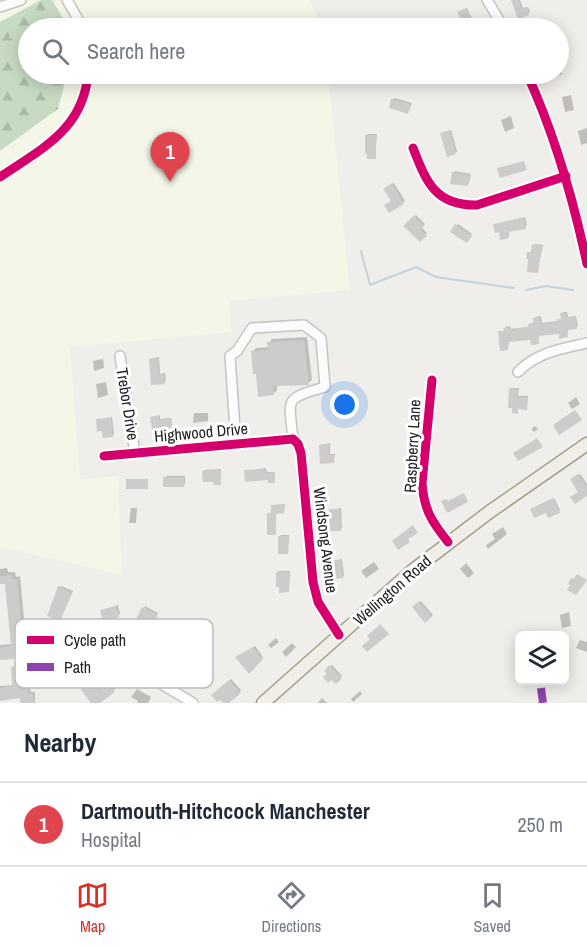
<!DOCTYPE html>
<style>
body{margin:0;font-family:"Archivo Narrow",sans-serif;background:#f6f6f7;color:#1f2937}
.controls{position:absolute;right:18px;bottom:18px;display:grid;overflow:hidden;border-radius:9px;box-shadow:0 3px 15px #0003}
.controls button{width:54px;height:54px;display:grid;place-items:center;padding:0;border:0;border-bottom:2px solid #e0e1e3;background:#fff;color:#1f2937;font:30px sans-serif}
.you{position:absolute;left:345px;top:405px;width:21px;height:21px;margin:-15px;border:4px solid #fff;border-radius:50%;background:#1a73e8;box-shadow:0 0 0 9px #1a73e833}
.badge{display:grid;place-items:center;width:39px;height:39px;border-radius:50%;background:#d93025;color:#fff;font-size:20px;font-weight:700}
.pin{position:absolute;translate:-50% -50px;filter:drop-shadow(0 2px 3px #0008)}
.pin::after{content:'';position:absolute;top:32px;width:21px;height:18px;background:inherit;clip-path:polygon(0 0,100% 0,50% 100%)}
.list{margin:0;padding:0;list-style:none}
h2{display:flex;justify-content:space-between;align-items:center;height:78px;margin:0;padding:0 24px;font-size:26px}
h2 small{font-size:20px;font-weight:400;color:#747a83}
.list li{display:grid;grid-template-columns:39px 1fr auto;gap:18px;align-items:center;box-sizing:border-box;height:84px;padding:0 24px;border-top:2px solid #e0e1e3}
.list b{display:block;font-size:22px;white-space:nowrap}
.list p{margin:0;font-size:20px;white-space:nowrap;color:#747a83}
.list em{font-size:20px;font-style:normal;color:#747a83}
.icon{flex:none;width:33px;height:33px;fill:none;stroke:currentColor;stroke-width:2;stroke-linecap:round;stroke-linejoin:round}
.map{position:relative;flex:none;width:587px;height:703px;overflow:hidden}
.search{position:absolute;background:#fff;box-shadow:0 3px 15px #0003;left:18px;right:18px;top:18px;height:66px;display:flex;align-items:center;gap:15px;box-sizing:border-box;padding:0 21px;border-radius:33px;color:#747a83;font-size:22px}
.sheet{height:162px;background:#fff}
nav{display:flex;justify-content:space-around;align-items:center;box-sizing:border-box;height:84px;border-top:2px solid #e0e1e3;background:#fff;font-size:16px;color:#747a83}
nav a{display:grid;justify-items:center;gap:3px}
nav .on{color:#d93025}
.map>svg:first-child{display:block}
</style>
<div class="map">
<svg width="587" height="703" viewBox="0 0 587 703">
<defs>
<pattern id="forest-firs" width="22" height="20" patternUnits="userSpaceOnUse" patternTransform="scale(1.5)"><rect width="22" height="20" fill="#c7dbc2"/><path d="M5 1l3.5 6h-7zM16 11l3.5 6h-7z" fill="#abbca6"/></pattern>
</defs>
<rect width="100%" height="100%" fill="#efeeea"/>
<polygon fill="#f4f6e8" points="0,0 309,0 323,28 28,28 28,74 328,74 350,290 229,301 231,332 70,347 80,479 118,476 122,575 0,547"/>
<polygon fill="url(#forest-firs)" points="41,0 52,0 69,28 28,28 28,74 67,74 58,109 0,151 0,22"/>
<g fill="#0003">
<polygon points="513,0 520,0 523,8 528,7 530,12 519,17"/>
<polygon points="467,8 476,27 475,28 463,28 460,22 462,20 460,11"/>
<polygon points="558,64 562,74 553,78 552,74 558,74"/>
<polygon points="571,95 574,110 565,112 562,97"/>
<polygon points="394,98 412,103 409,111 408,112 393,100"/>
<polygon points="511,116 514,128 505,132 501,120"/>
<polygon points="587,128 587,143 581,145 578,131"/>
<polygon points="451,130 457,151 456,153 443,132"/>
<polygon points="368,134 377,134 375,157 366,135"/>
<polygon points="455,171 471,174 469,183 468,184 453,173"/>
<polygon points="394,183 405,201 389,211 392,201 386,188"/>
<polygon points="416,215 425,224 421,227 427,233 420,240 405,226"/>
<polygon points="525,217 527,226 509,230 509,237 495,224"/>
<polygon points="458,224 472,234 467,241 452,231"/>
<polygon points="535,244 543,245 537,272 529,252 533,251"/>
<polygon points="563,312 567,312 568,317 576,316 578,326 568,329 567,336 560,333 539,335 538,342 531,338 509,341 508,349 500,332 505,330 506,327 510,326 511,329 530,327 531,323 535,323 536,317 541,316 542,323 558,321 562,318"/>
<polygon points="307,337 312,380 308,383 277,384 277,390 273,394 252,352 256,348 269,347 269,343 272,339"/>
<polygon points="159,357 160,374 165,373 166,381 153,384 150,359"/>
<polygon points="103,359 104,368 94,371 93,361"/>
<polygon points="106,382 108,395 98,398 96,384"/>
<polygon points="512,388 519,388 518,396 528,396 526,408 519,408 517,412 510,389"/>
<polygon points="576,397 580,404 572,409 568,403"/>
<polygon points="194,413 208,413 208,421 193,423"/>
<polygon points="160,415 160,419 171,418 172,425 171,426 152,417"/>
<polygon points="112,417 114,434 112,436 97,420"/>
<polygon points="535,426 538,429 534,432 531,429"/>
<polygon points="330,443 330,454 335,454 334,461 320,445"/>
<polygon points="266,468 267,472 275,472 274,481 246,471"/>
<polygon points="221,469 220,483 204,471 205,470"/>
<polygon points="580,474 587,484 587,494 580,492 572,480"/>
<polygon points="166,476 185,476 185,484 183,485 165,478"/>
<polygon points="554,498 560,510 559,511 533,508"/>
<polygon points="285,504 284,512 276,512 276,533 268,514 272,512 273,505"/>
<polygon points="131,508 137,508 136,523 129,523"/>
<polygon points="341,508 342,528 341,529 330,510"/>
<polygon points="503,527 507,534 488,549 486,545 495,539 492,534"/>
<polygon points="281,535 289,535 288,553 280,536"/>
<polygon points="342,559 344,576 343,577 331,561"/>
<polygon points="374,562 379,569 366,578 361,571"/>
<polygon points="466,563 474,573 468,578 460,569"/>
<polygon points="7,568 8,572 15,572 16,577 20,576 26,640 23,643 23,647 17,651 17,653 13,657 0,659 0,645 12,644 6,582 0,583 0,569"/>
<polygon points="279,571 290,571 289,591 277,573"/>
<polygon points="61,586 73,591 61,618 59,587"/>
<polygon points="421,601 433,615 425,621 414,607"/>
<polygon points="118,605 120,614 104,620 101,611"/>
<polygon points="145,606 158,613 150,628 144,608"/>
<polygon points="569,612 571,626 562,628 560,615"/>
<polygon points="276,638 279,642 271,648 268,645"/>
<polygon points="580,640 587,642 587,652 576,648"/>
<polygon points="292,643 296,647 286,657 282,652"/>
<polygon points="255,646 263,657 249,672 237,657"/>
<polygon points="15,665 23,665 23,673 20,676 22,688 30,687 31,692 35,692 35,703 21,703 20,697 0,699 0,686 13,685 12,668"/>
<polygon points="332,665 342,676 336,682 326,671"/>
<polygon points="231,679 241,690 227,703 213,695"/>
<polygon points="95,681 102,690 111,684 115,689 98,703 83,690"/>
<polygon points="137,689 151,697 148,703 137,703 138,701 131,697"/>
<polygon points="360,691 362,694 353,702 351,699"/>
<polygon points="322,698 327,703 318,703"/>
</g>
<g fill="none" stroke-linecap="round" stroke-linejoin="round">
<g stroke="#c2d3de" stroke-width="2">
<polyline points="361,251 370,285 416,267 436,277 514,288"/>
<polyline points="526,290 546,286 573,290"/>
</g>
</g>
<g fill="#cdccca">
<polygon points="511,0 519,0 522,9 527,7 529,15 518,19"/>
<polygon points="466,8 475,28 461,28 458,21 461,20 457,12"/>
<polygon points="391,99 411,104 408,114 389,108"/>
<polygon points="450,131 456,154 447,157 440,133"/>
<polygon points="365,135 376,135 376,159 367,159 367,154 365,154"/>
<polygon points="524,161 527,170 500,178 497,168"/>
<polygon points="452,172 470,175 468,186 450,184"/>
<polygon points="392,183 404,204 389,213 384,205 391,201 383,189"/>
<polygon points="414,215 424,226 421,230 427,236 420,242 403,226"/>
<polygon points="524,218 526,229 508,232 509,238 500,240 499,232 495,233 493,224"/>
<polygon points="455,224 472,236 467,243 450,232"/>
<polygon points="532,244 542,246 538,273 527,272 528,259 526,259 527,252 531,252"/>
<polygon points="560,313 566,313 567,317 575,316 577,329 567,330 568,337 559,339 559,334 538,336 539,344 531,345 530,340 508,342 508,350 500,351 498,331 504,331 503,328 509,327 510,329 528,327 528,324 533,323 533,318 540,317 541,324 557,322 557,319 561,319"/>
<polygon points="304,340 309,385 273,386 274,395 258,397 256,374 253,374 251,351 268,350 267,342"/>
<polygon points="158,358 159,375 164,374 165,384 151,385 149,359"/>
<polygon points="509,388 518,389 517,397 528,397 527,410 518,409 518,414 512,413 512,408 508,408"/>
<polygon points="575,410 582,420 559,435 553,425"/>
<polygon points="159,416 159,420 170,418 171,428 152,430 150,417"/>
<polygon points="111,418 113,437 103,438 102,431 97,432 96,419"/>
<polygon points="537,438 543,447 518,461 513,453"/>
<polygon points="329,444 329,455 334,455 334,463 320,464 319,445"/>
<polygon points="265,469 266,473 274,472 275,483 268,483 268,480 245,482 244,470"/>
<polygon points="220,470 221,485 214,485 213,482 203,482 202,471"/>
<polygon points="578,474 587,487 587,496 575,504 570,497 578,492 570,479"/>
<rect x="163" y="477" width="21" height="10"/>
<rect x="126" y="479" width="22" height="10"/>
<polygon points="464,493 468,502 447,513 441,501 447,499 448,501"/>
<polygon points="553,498 560,513 548,518 546,513 534,518 530,509"/>
<polygon points="271,505 284,505 284,513 276,514 276,535 267,535 267,513 271,513"/>
<polygon points="329,509 340,509 341,531 330,531"/>
<polygon points="413,525 418,533 408,539 410,542 398,550 392,541"/>
<rect x="278" y="536" width="10" height="18"/>
<polygon points="341,560 343,578 333,579 329,561"/>
<polygon points="276,572 289,572 289,592 279,593 279,587 276,587"/>
<polygon points="577,574 587,580 576,595 567,590 570,585 568,584 571,578 574,579"/>
<polygon points="12,575 12,579 17,579 23,645 20,646 20,652 14,653 14,659 0,660 0,648 11,646 5,584 0,584 0,576"/>
<polygon points="58,586 72,593 60,621 47,616"/>
<polygon points="419,601 432,617 425,623 412,607"/>
<polygon points="116,606 119,617 103,621 100,610"/>
<polygon points="142,607 158,614 149,632 134,624"/>
<polygon points="380,624 389,634 367,652 362,646 370,639 367,636"/>
<polygon points="253,647 263,659 249,674 235,657"/>
<polygon points="329,665 342,678 336,684 331,680 328,683 323,677 327,674 324,671"/>
<polygon points="11,667 21,667 21,677 18,677 20,690 28,689 28,694 33,693 34,703 21,703 20,698 0,701 0,688 12,685"/>
<polygon points="229,680 241,693 229,703 223,703 220,700 217,702 211,695"/>
<polygon points="93,681 100,691 109,684 115,692 100,703 91,703 81,690"/>
</g>
<g fill="none" stroke-linecap="round" stroke-linejoin="round">
<defs>
<g id="minor">
<polyline points="67,0 83,28"/>
<polyline points="487,0 504,28"/>
<polyline points="0,7 21,0"/>
<path d="M527,74C555,135 573,198 587,264"/>
<path d="M413,148C426,181 435,206 477,205L566,176"/>
<path d="M0,177C41,149 83,130 88,74"/>
<polyline points="120,356 135,453"/>
<path d="M518,372C537,352 561,349 587,343"/>
<path d="M432,380L422,483C424,510 432,522 448,542"/>
<path d="M236,444L230,356L237,351L252,328L304,325L321,338L325,387C283,399 289,398 293,439"/>
<polyline points="104,456 293,439 298,444 301,453 313,582 318,602 339,635"/>
<path d="M121,647C135,673 168,687 193,703"/>
</g>
<polyline id="major" points="263,703 412,571 488,513 587,444"/>
</defs>
<use href="#minor" stroke="#c5c4c2" stroke-width="12"/>
<use href="#major" stroke="#a39f89" stroke-width="15"/>
<path stroke="#d6ceca" stroke-width="1.5" stroke-dasharray="3 3" stroke-linecap="butt" d="M0,59L6,55L11,33C35,19 47,37 52,1L55,0"/>
<use href="#minor" stroke="#fdfcfc" stroke-width="9"/>
<use href="#major" stroke="#f1eee7" stroke-width="12"/>
<polyline stroke="#8e44ad" stroke-width="8" stroke-dasharray="15 8" stroke-linecap="butt" points="541,688 543,703"/>
<defs>
<g id="cycleway">
<path d="M527,74C555,135 573,198 587,264"/>
<path d="M413,148C426,181 435,206 477,205L566,176"/>
<path d="M0,177C41,149 83,130 88,74"/>
<path d="M432,380L422,483C424,510 432,522 448,542"/>
<polyline points="104,456 293,439 298,444 301,453 313,582 318,602 339,635"/>
</g>
</defs>
<use href="#cycleway" stroke="#fff" stroke-width="13"/>
<use href="#cycleway" stroke="#d6006c" stroke-width="9"/>
</g>
<g text-anchor="middle" dominant-baseline="central" stroke-width="6" stroke-linejoin="round" paint-order="stroke">
<g font-size="16" fill="#212121" stroke="#fff">
<text transform="translate(128 404) rotate(81)">Trebor Drive</text>
<text transform="translate(201 432) rotate(-5)">Highwood Drive</text>
<text transform="translate(412 446) rotate(-87)">Raspberry Lane</text>
<text transform="translate(326 540) rotate(83)">Windsong Avenue</text>
<text transform="translate(392 590) rotate(-41)">Wellington Road</text>
</g>
</g>
<rect x="15" y="619" width="198" height="69" rx="9" fill="#fff" stroke="#bcbcbc" stroke-width="1.5"/>
<rect x="27" y="636" width="27" height="8" fill="#d6006c"/>
<rect x="27" y="663" width="27" height="8" fill="#8e44ad"/>
<g font-size="16" fill="#212121">
<text x="64" y="646">Cycle path</text>
<text x="64" y="673">Path</text>
</g>
</svg>
<div class="controls">
<button><svg class="icon" aria-label="layers" viewBox="0 0 24 24"><path d="M12 4l9 5-9 5-9-5zM3 14l9 5 9-5"/></svg></button>
</div>
<div class="you"></div>
<div class="pin badge" style="left:170px;top:182px;background:#e0444e">1</div>
<div class="search"><svg class="icon" aria-label="search" viewBox="0 0 24 24"><circle cx="10" cy="10" r="6"/><path d="M15 15l6 6"/></svg>Search here</div>
</div>
<section class="sheet">
<h2>Nearby<small></small></h2>
<ul class="list">
<li><span class="badge" style="background:#e0444e">1</span><div><b>Dartmouth-Hitchcock Manchester</b><p>Hospital</p></div><em>250 m</em></li>
</ul>
</section>
<nav>
<a class="on"><svg class="icon" aria-label="map" viewBox="0 0 24 24"><path d="M3 6l6-2 6 2 6-2v14l-6 2-6-2-6 2zM9 4v14M15 6v14"/></svg>Map</a>
<a><svg class="icon" aria-label="directions" viewBox="0 0 24 24"><path d="M12 3l9 9-9 9-9-9zM9 14v-3h6M13 9l2 2-2 2"/></svg>Directions</a>
<a><svg class="icon" aria-label="saved" viewBox="0 0 24 24"><path d="M7 4h10v16l-5-4-5 4z"/></svg>Saved</a>
</nav>
